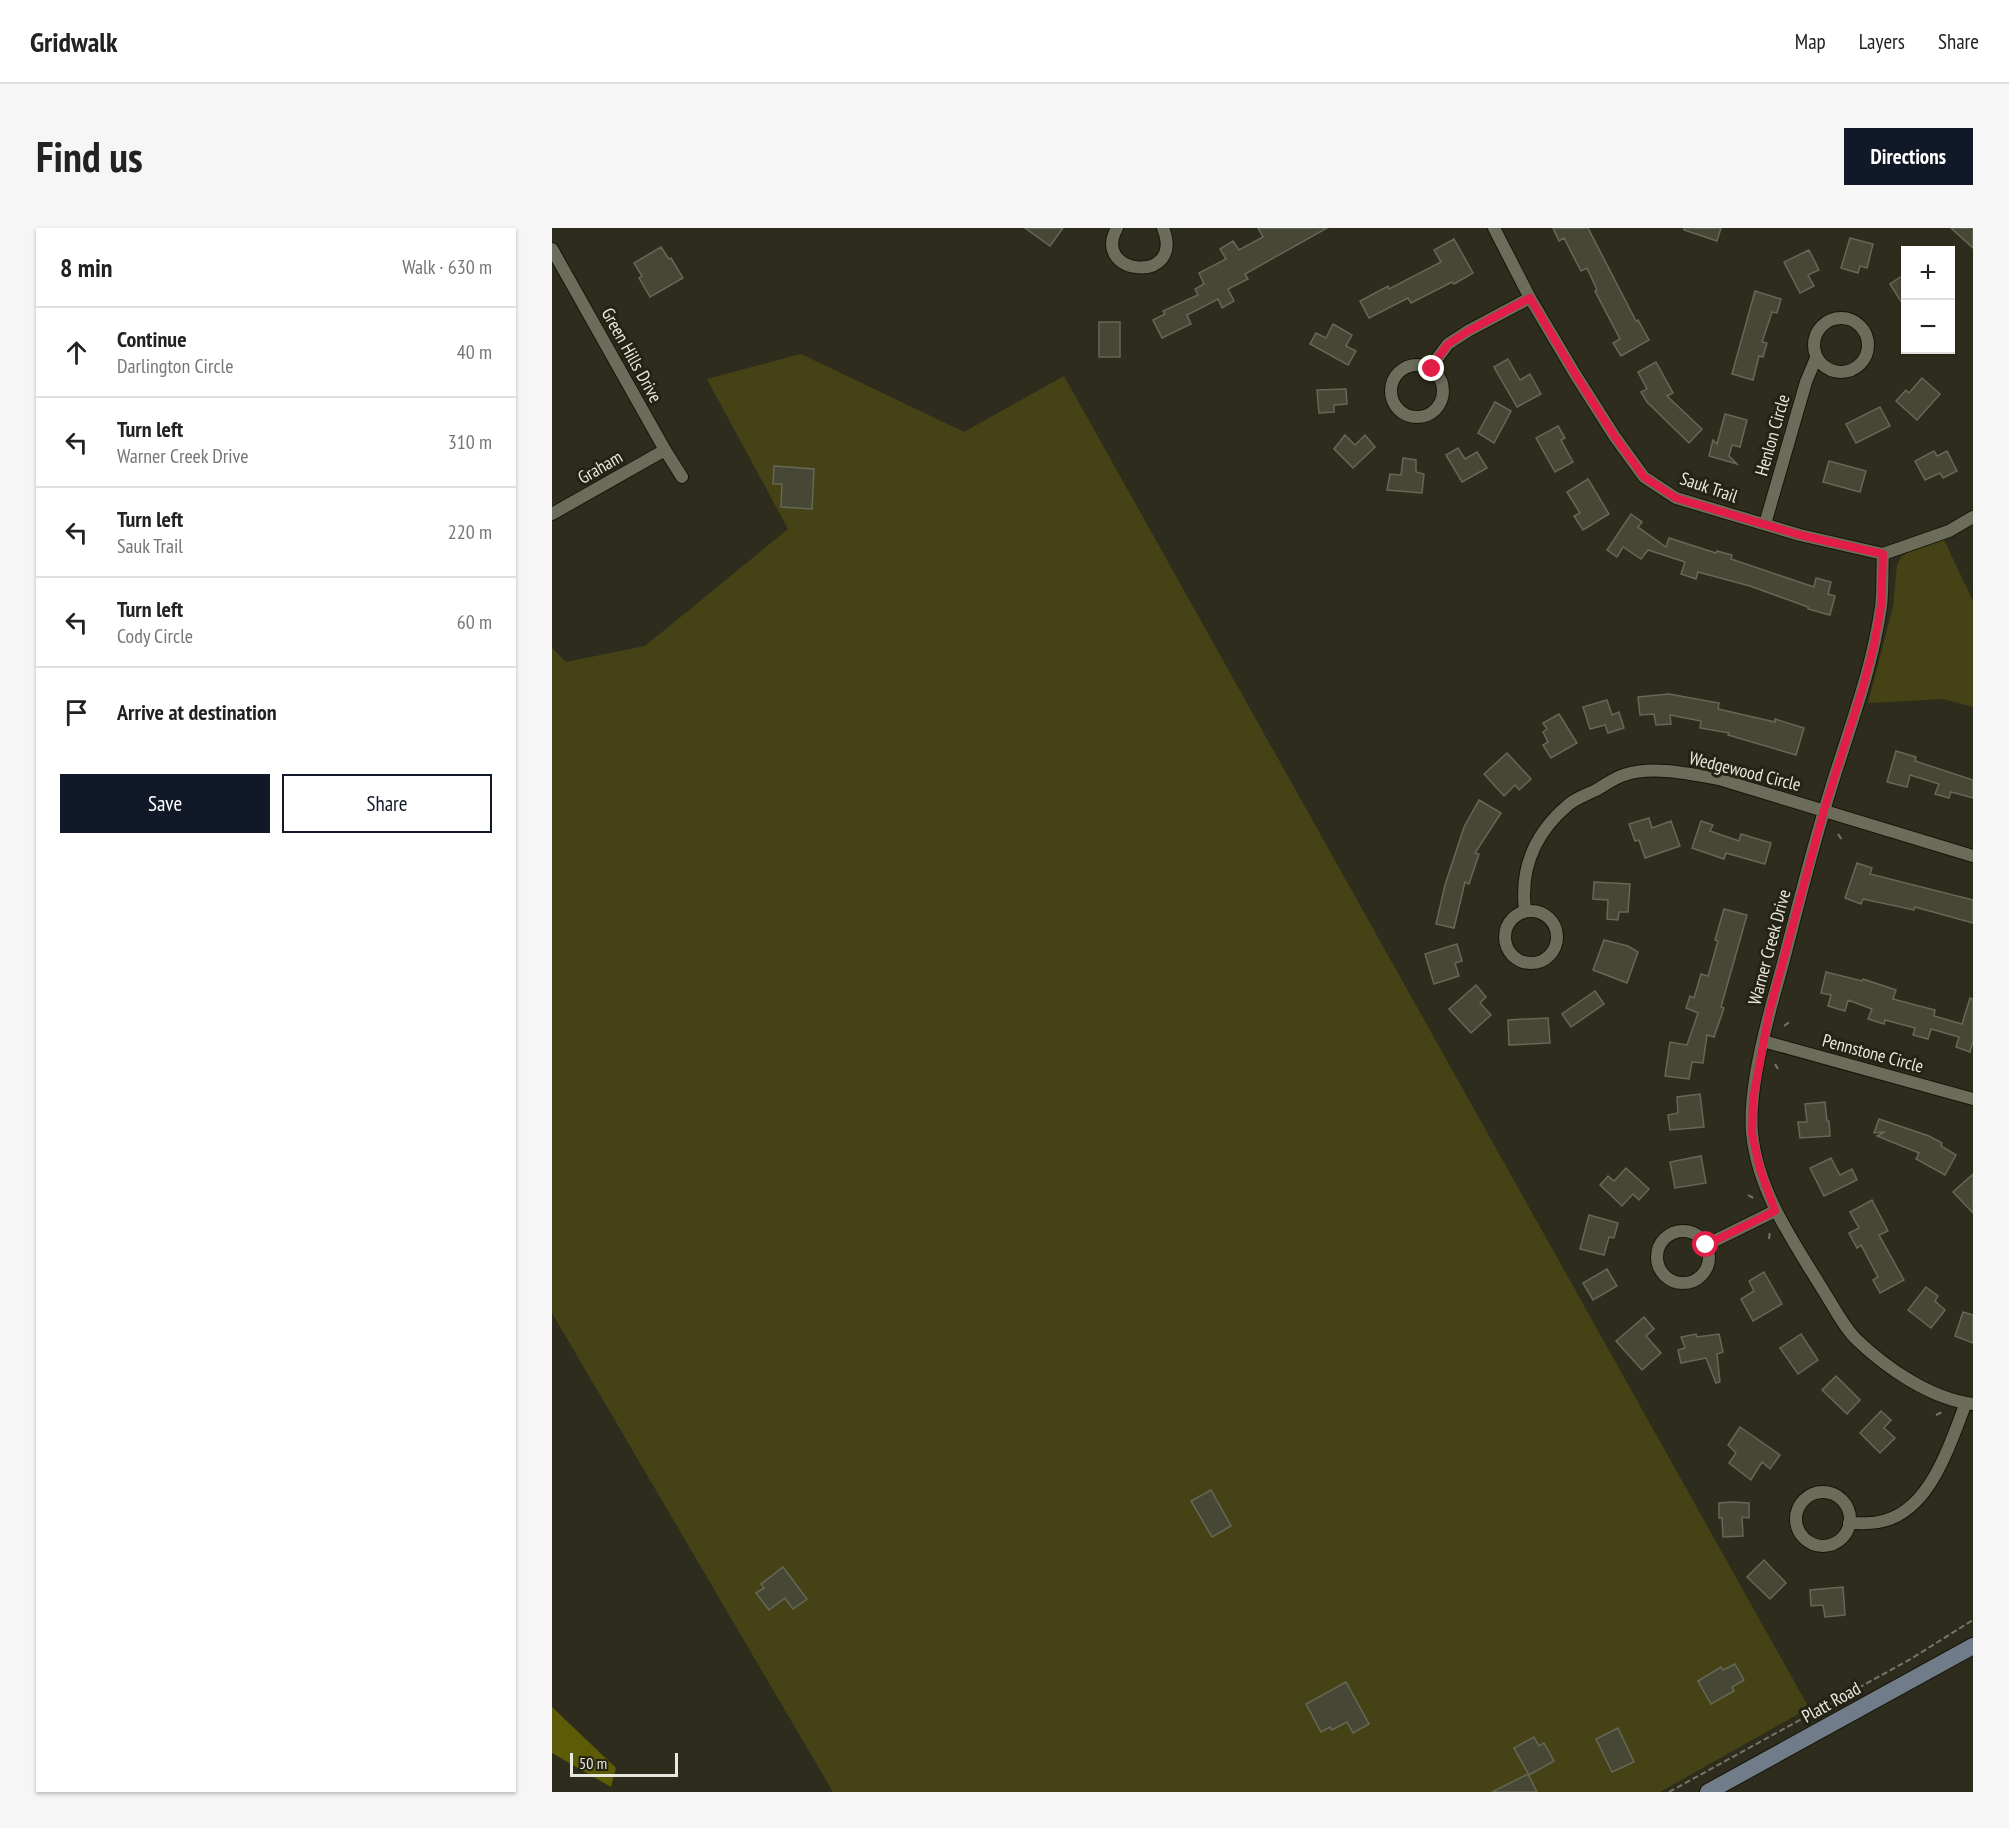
<!DOCTYPE html>
<meta charset="utf-8">
<style>
body{margin:0;font-family:"PT Sans Narrow",sans-serif;background:#f6f6f6;color:#222}
.controls{position:absolute;right:18px;top:18px;display:grid;overflow:hidden;border-radius:0px;box-shadow:0 2px 4px #0004}
.controls button{width:54px;height:54px;display:grid;place-items:center;padding:0;border:0;border-bottom:2px solid #e0e0e0;background:#fff;color:#222;font:30px sans-serif}
.scale{position:absolute;left:18px;bottom:15px;width:108px;box-sizing:border-box;padding-left:6px;border:3px solid #e8e8de;border-top:0;font-size:16px;line-height:21px;white-space:nowrap;color:#e8e8de;-webkit-text-stroke:4px #242314;paint-order:stroke}
.stop{position:absolute;width:18px;height:18px;margin:-14px;border:4px solid #e11d48;border-radius:50%;background:#fff}
.stop.end{background:#e11d48;border-color:#fff;box-shadow:0 2px 6px #0008}
.list{margin:0;padding:0;list-style:none}
h2{display:flex;justify-content:space-between;align-items:center;height:78px;margin:0;padding:0 24px;font-size:26px}
h2 small{font-size:20px;font-weight:400;color:#767676}
.list li{display:grid;grid-template-columns:39px 1fr auto;gap:18px;align-items:center;box-sizing:border-box;height:90px;padding:0 24px;border-top:2px solid #e0e0e0}
.list b{display:block;font-size:22px;white-space:nowrap}
.list p{margin:0;font-size:20px;white-space:nowrap;color:#767676}
.list em{font-size:20px;font-style:normal;color:#767676}
.actions{display:flex;gap:12px;padding:18px 24px}
.actions a{flex:1;padding:14px 0;border:2px solid #111827;border-radius:0px;text-align:center;font-size:21px;color:#111827}
.actions .main{background:#111827;color:#fff}
.icon{flex:none;width:33px;height:33px;fill:none;stroke:currentColor;stroke-width:2;stroke-linecap:round;stroke-linejoin:round}
.map{position:relative;flex:none;width:1421px;height:1564px;overflow:hidden;border-radius:0px}
header{display:flex;align-items:center;gap:36px;box-sizing:border-box;height:84px;padding:0 30px;background:#fff;border-bottom:2px solid #e0e0e0}
header strong{font-size:28px}
nav{display:flex;gap:33px;margin-inline-start:auto;font-size:21px}
.intro{display:flex;align-items:center;justify-content:space-between;box-sizing:border-box;height:144px;padding:0 36px}
h1{margin:0;font-size:42px}
.button{padding:15px 27px;border-radius:0px;background:#111827;color:#fff;font-size:21px;font-weight:700}
main{display:flex;gap:36px;padding:0 36px}
aside{flex:1;background:#fff;border-radius:0px;box-shadow:0 2px 4px #0004}
.map>svg:first-child{display:block}
</style>
<header>
<strong>Gridwalk</strong>
<nav><a>Map</a><a>Layers</a><a>Share</a></nav>
</header>
<div class="intro"><h1>Find us</h1><a class="button">Directions</a></div>
<main>
<aside>
<h2>8 min<small>Walk · 630 m</small></h2>
<ul class="list">
<li><svg class="icon" aria-label="ahead" viewBox="0 0 24 24"><path d="M12 20V5M6 11l6-6 6 6"/></svg><div><b>Continue</b><p>Darlington Circle</p></div><em>40 m</em></li>
<li><svg class="icon" aria-label="left" viewBox="0 0 24 24"><path d="M17 20v-9H6M10 6l-5 5 5 5"/></svg><div><b>Turn left</b><p>Warner Creek Drive</p></div><em>310 m</em></li>
<li><svg class="icon" aria-label="left" viewBox="0 0 24 24"><path d="M17 20v-9H6M10 6l-5 5 5 5"/></svg><div><b>Turn left</b><p>Sauk Trail</p></div><em>220 m</em></li>
<li><svg class="icon" aria-label="left" viewBox="0 0 24 24"><path d="M17 20v-9H6M10 6l-5 5 5 5"/></svg><div><b>Turn left</b><p>Cody Circle</p></div><em>60 m</em></li>
<li><svg class="icon" aria-label="arrive" viewBox="0 0 24 24"><path d="M6 21V4h12l-3 4 3 4H6"/></svg><div><b>Arrive at destination</b></div></li>
</ul>
<div class="actions"><a class="main">Save</a><a>Share</a></div>
</aside>
<div class="map">
<svg width="1421" height="1564" viewBox="0 0 1421 1564">
<rect width="100%" height="100%" fill="#2e2d1d"/>
<g fill="#454316">
<polygon points="249,126 412,204 512,148 1257,1480 1108,1564 281,1564 0,1085 0,420 14,434 93,418 236,301 155,151"/>
<polygon points="1392,312 1421,373 1421,479 1391,471 1316,475 1341,379 1345,337 1350,328 1361,322"/>
</g>
<polygon fill="#5e5b06" points="0,1479 64,1540 59,1559 0,1525"/>
<g fill="#474736" stroke="#676756" stroke-width="1.5">
<polygon points="473,0 511,0 498,18"/>
<polygon points="706,0 775,0 693,46 696,51 676,61 682,73 670,80 666,71 635,87 639,96 610,110 601,92 613,86 611,83 646,67 643,61 652,56 647,45 674,31 668,21 681,13 687,22 711,9"/>
<polygon points="1001,0 1036,0 1084,93 1086,92 1097,112 1069,128 1061,115 1068,111 1043,63 1045,62 1035,40 1029,43 1012,10 1007,13"/>
<polygon points="1132,0 1169,0 1165,13 1132,2"/>
<polygon points="1399,0 1421,0 1421,20"/>
<polygon points="1298,10 1321,16 1315,40 1308,38 1306,45 1289,40"/>
<polygon points="902,11 921,45 902,56 900,54 859,75 856,70 817,90 808,73 836,58 837,61 889,34 882,22"/>
<polygon points="109,19 117,31 119,30 131,50 98,69 87,50 90,48 82,35"/>
<polygon points="1257,22 1267,42 1256,47 1262,58 1248,65 1232,34"/>
<polygon points="1353,46 1353,80 1338,56"/>
<polygon points="1203,63 1229,71 1225,85 1220,84 1210,114 1215,115 1211,129 1207,128 1201,152 1180,146"/>
<rect x="547" y="94" width="21" height="35"/>
<polygon points="781,96 800,107 794,118 804,123 796,137 758,116 764,105 774,110"/>
<polygon points="956,131 968,152 978,146 989,166 965,179 942,139"/>
<polygon points="1104,134 1121,165 1115,168 1150,201 1137,215 1095,174 1089,164 1095,161 1086,144"/>
<polygon points="1370,150 1388,166 1365,192 1344,173 1354,162 1357,165"/>
<polygon points="794,161 795,176 782,177 782,184 767,185 765,162"/>
<polygon points="943,174 959,183 942,215 926,205"/>
<polygon points="1328,179 1338,198 1304,215 1294,196"/>
<polygon points="1173,186 1195,192 1188,219 1180,217 1177,228 1185,236 1157,228 1161,212 1165,216"/>
<polygon points="1006,198 1013,210 1009,212 1021,234 1003,244 984,210"/>
<polygon points="793,207 803,217 813,207 823,219 801,240 782,221"/>
<polygon points="906,220 913,231 925,224 935,240 910,254 894,227"/>
<polygon points="1382,223 1385,228 1395,223 1405,243 1391,250 1388,245 1373,252 1363,233"/>
<polygon points="851,230 864,232 864,244 872,246 870,265 835,262 838,246 849,247"/>
<polygon points="1277,233 1314,243 1308,264 1271,254"/>
<polygon points="222,238 262,241 260,281 229,279 230,256 221,256"/>
<polygon points="1036,251 1057,286 1031,302 1022,288 1028,285 1015,264"/>
<polygon points="1079,286 1090,294 1086,299 1114,319 1117,310 1164,325 1165,323 1180,327 1179,331 1262,359 1264,350 1279,354 1276,366 1283,368 1278,387 1256,381 1256,379 1198,358 1146,344 1144,351 1129,346 1133,334 1096,322 1089,331 1071,319 1065,329 1055,322"/>
<polygon points="1117,466 1167,475 1166,481 1223,494 1223,491 1252,500 1244,527 1176,507 1177,505 1148,500 1149,493 1118,487 1119,496 1104,497 1102,486 1088,487 1086,469"/>
<polygon points="1055,472 1060,487 1067,484 1072,500 1056,505 1053,497 1038,501 1031,479"/>
<polygon points="1007,486 1025,515 999,530 991,517 996,514 991,504 995,501 991,495"/>
<polygon points="1344,523 1364,529 1363,533 1421,552 1421,570 1399,564 1397,570 1383,566 1387,556 1358,547 1355,559 1335,554"/>
<polygon points="955,525 979,551 967,562 963,557 952,568 932,546"/>
<polygon points="927,572 949,585 923,625 927,626 917,656 913,654 902,700 884,696 893,657 912,599"/>
<polygon points="1097,590 1100,600 1119,593 1128,618 1093,630 1087,612 1083,613 1077,596"/>
<polygon points="1149,593 1161,597 1158,603 1187,613 1189,606 1219,615 1213,636 1174,625 1172,631 1140,620"/>
<polygon points="1305,635 1320,640 1318,646 1421,672 1421,695 1363,679 1362,682 1311,671 1309,676 1293,670"/>
<polygon points="1042,654 1078,656 1076,684 1067,684 1066,692 1055,691 1056,672 1041,671"/>
<polygon points="1172,681 1195,687 1169,779 1172,780 1162,809 1155,807 1151,835 1140,834 1137,851 1113,848 1118,814 1135,817 1146,785 1134,780 1138,768 1142,770 1149,746 1156,748 1166,713 1163,712"/>
<polygon points="1052,712 1076,718 1086,724 1075,755 1041,742"/>
<polygon points="905,716 910,733 903,735 907,748 882,756 873,726"/>
<polygon points="1274,744 1310,753 1311,751 1344,762 1341,771 1383,782 1382,788 1410,796 1418,770 1421,771 1421,813 1418,824 1404,819 1407,809 1379,801 1376,811 1361,807 1363,800 1333,792 1332,796 1316,791 1320,781 1296,772 1293,783 1276,778 1279,767 1269,765"/>
<polygon points="924,757 934,769 928,775 939,787 919,805 897,781"/>
<polygon points="1043,763 1052,776 1019,799 1010,786"/>
<polygon points="996,790 998,815 957,817 956,792"/>
<polygon points="1148,866 1152,899 1118,902 1116,887 1126,885 1125,869"/>
<polygon points="1273,874 1275,893 1277,893 1278,908 1248,910 1246,894 1255,894 1253,876"/>
<polygon points="1327,891 1377,908 1390,915 1389,918 1404,927 1393,947 1364,931 1367,925 1325,908 1333,904 1322,905"/>
<polygon points="1149,928 1154,955 1123,960 1118,934"/>
<polygon points="1279,930 1288,947 1300,941 1305,952 1272,968 1258,940"/>
<polygon points="1074,940 1097,961 1087,972 1081,966 1070,978 1048,957 1056,948 1062,953"/>
<polygon points="1421,946 1421,985 1401,964"/>
<polygon points="1320,972 1336,1003 1327,1007 1352,1052 1328,1065 1321,1052 1326,1049 1309,1017 1305,1020 1297,1005 1307,1000 1298,984"/>
<polygon points="1037,987 1066,995 1062,1010 1057,1009 1052,1027 1028,1021"/>
<polygon points="1055,1041 1065,1058 1041,1072 1031,1055"/>
<polygon points="1212,1044 1230,1076 1201,1093 1189,1071 1202,1063 1197,1053"/>
<polygon points="1374,1059 1386,1068 1383,1073 1393,1082 1379,1100 1356,1082"/>
<polygon points="1411,1084 1421,1087 1421,1115 1403,1108"/>
<polygon points="1092,1089 1102,1101 1094,1108 1109,1125 1090,1142 1064,1113"/>
<polygon points="1144,1106 1145,1109 1167,1106 1171,1124 1165,1126 1168,1154 1164,1155 1154,1130 1129,1135 1126,1122 1133,1120 1129,1109"/>
<polygon points="1249,1106 1266,1132 1246,1146 1228,1120"/>
<polygon points="1284,1148 1308,1172 1295,1186 1270,1162"/>
<polygon points="1329,1183 1339,1192 1332,1200 1343,1210 1328,1225 1308,1205"/>
<polygon points="1188,1199 1228,1227 1218,1241 1210,1234 1199,1252 1177,1235 1184,1225 1176,1217"/>
<polygon points="659,1262 679,1298 660,1309 639,1273"/>
<polygon points="1181,1274 1197,1275 1197,1290 1190,1289 1191,1308 1171,1309 1170,1290 1167,1290 1167,1275"/>
<polygon points="1212,1332 1234,1355 1218,1371 1195,1349"/>
<polygon points="231,1339 255,1371 241,1381 233,1370 217,1382 204,1365 212,1360 209,1356"/>
<polygon points="1291,1359 1293,1387 1273,1389 1271,1377 1259,1378 1258,1362"/>
<polygon points="1183,1436 1192,1452 1180,1459 1182,1463 1159,1476 1146,1453 1169,1439 1171,1442"/>
<polygon points="794,1454 817,1496 801,1505 795,1494 780,1502 778,1499 769,1504 754,1476"/>
<polygon points="1066,1500 1082,1534 1060,1544 1044,1511"/>
<polygon points="982,1509 987,1518 992,1515 1002,1533 977,1547 962,1520"/>
<polygon points="976,1546 985,1564 940,1564"/>
</g>
<g fill="none" stroke-linecap="round" stroke-linejoin="round">
<defs>
<g id="street">
<path d="M565,0C538,48 634,57 611,0"/>
<polyline points="942,0 978,70 1023,146 1063,209 1092,249 1124,270 1248,307 1331,326 1397,303 1421,289"/>
<polyline points="0,21 113,222 130,249"/>
<circle cx="1289" cy="117" r="27"/>
<circle cx="865" cy="163" r="26"/>
<polyline points="878,140 896,116 916,103 978,70"/>
<polyline points="0,286 113,222"/>
<polyline points="1213,296 1254,154 1264,130"/>
<path d="M1331,326C1330,344 1331,362 1329,379C1319,449 1292,513 1273,580C1257,632 1244,686 1230,739C1217,786 1196,857 1200,905C1206,966 1244,1017 1274,1067C1283,1081 1292,1099 1304,1111C1334,1140 1379,1171 1421,1176"/>
<path d="M973,682C968,640 983,605 1016,577C1024,570 1034,567 1044,562C1053,557 1062,550 1072,547C1100,537 1139,546 1167,551L1421,628"/>
<circle cx="979" cy="709" r="26"/>
<polyline points="1211,813 1421,871"/>
<circle cx="1131" cy="1029" r="26"/>
<polyline points="1154,1017 1223,983"/>
<circle cx="1271" cy="1291" r="27"/>
<path d="M1297,1295C1307,1295 1317,1296 1326,1294C1378,1286 1397,1217 1414,1175"/>
</g>
<polyline id="secondary" points="1156,1564 1421,1418"/>
</defs>
<use href="#street" stroke="#161507" stroke-width="14"/>
<use href="#secondary" stroke="#161507" stroke-width="18"/>
<g stroke="#767668" stroke-width="2" stroke-dasharray="6 3" stroke-linecap="butt">
<polyline points="1286,606 1290,612"/>
<polyline points="1232,798 1239,793"/>
<polyline points="1223,836 1226,841"/>
<polyline points="1196,967 1203,971"/>
<polyline points="1217,1011 1218,1002"/>
<polyline points="1384,1187 1392,1183"/>
<polyline points="1117,1564 1357,1432 1421,1392"/>
</g>
<use href="#street" stroke="#6c6c5a" stroke-width="12"/>
<use href="#secondary" stroke="#717c8a" stroke-width="16"/>
</g>
<g fill="none" stroke-linecap="round" stroke-linejoin="round">
<polyline stroke="#e11d48" stroke-width="8" points="880,141 878,140 896,116 916,103 978,70 1023,146 1063,209 1092,249 1124,270 1248,307 1331,326 1329,378 1322,417 1311,459 1272,582 1217,785 1201,871 1200,906 1208,941 1223,983 1154,1017"/>
</g>
<g text-anchor="middle" dominant-baseline="central" stroke-width="6" stroke-linejoin="round" paint-order="stroke">
<g font-size="18" fill="#e8e8de" stroke="#242314">
<text transform="translate(80 127) rotate(61)">Green Hills Drive</text>
<text transform="translate(1220 207) rotate(-74)">Henlon Circle</text>
<text transform="translate(48 239) rotate(-30)">Graham</text>
<text transform="translate(1157 259) rotate(19)">Sauk Trail</text>
<text transform="translate(1193 543) rotate(14)">Wedgewood Circle</text>
<text transform="translate(1217 719) rotate(-75)">Warner Creek Drive</text>
<text transform="translate(1321 825) rotate(15)">Pennstone Circle</text>
<text transform="translate(1279 1474) rotate(-29)">Platt Road</text>
</g>
</g>
</svg>
<div class="controls">
<button>+</button>
<button>−</button>
</div>
<div class="scale">50 m</div>
<div class="stop" style="left:1154px;top:1017px"></div>
<div class="stop end" style="left:880px;top:141px"></div>
</div>
</main>
